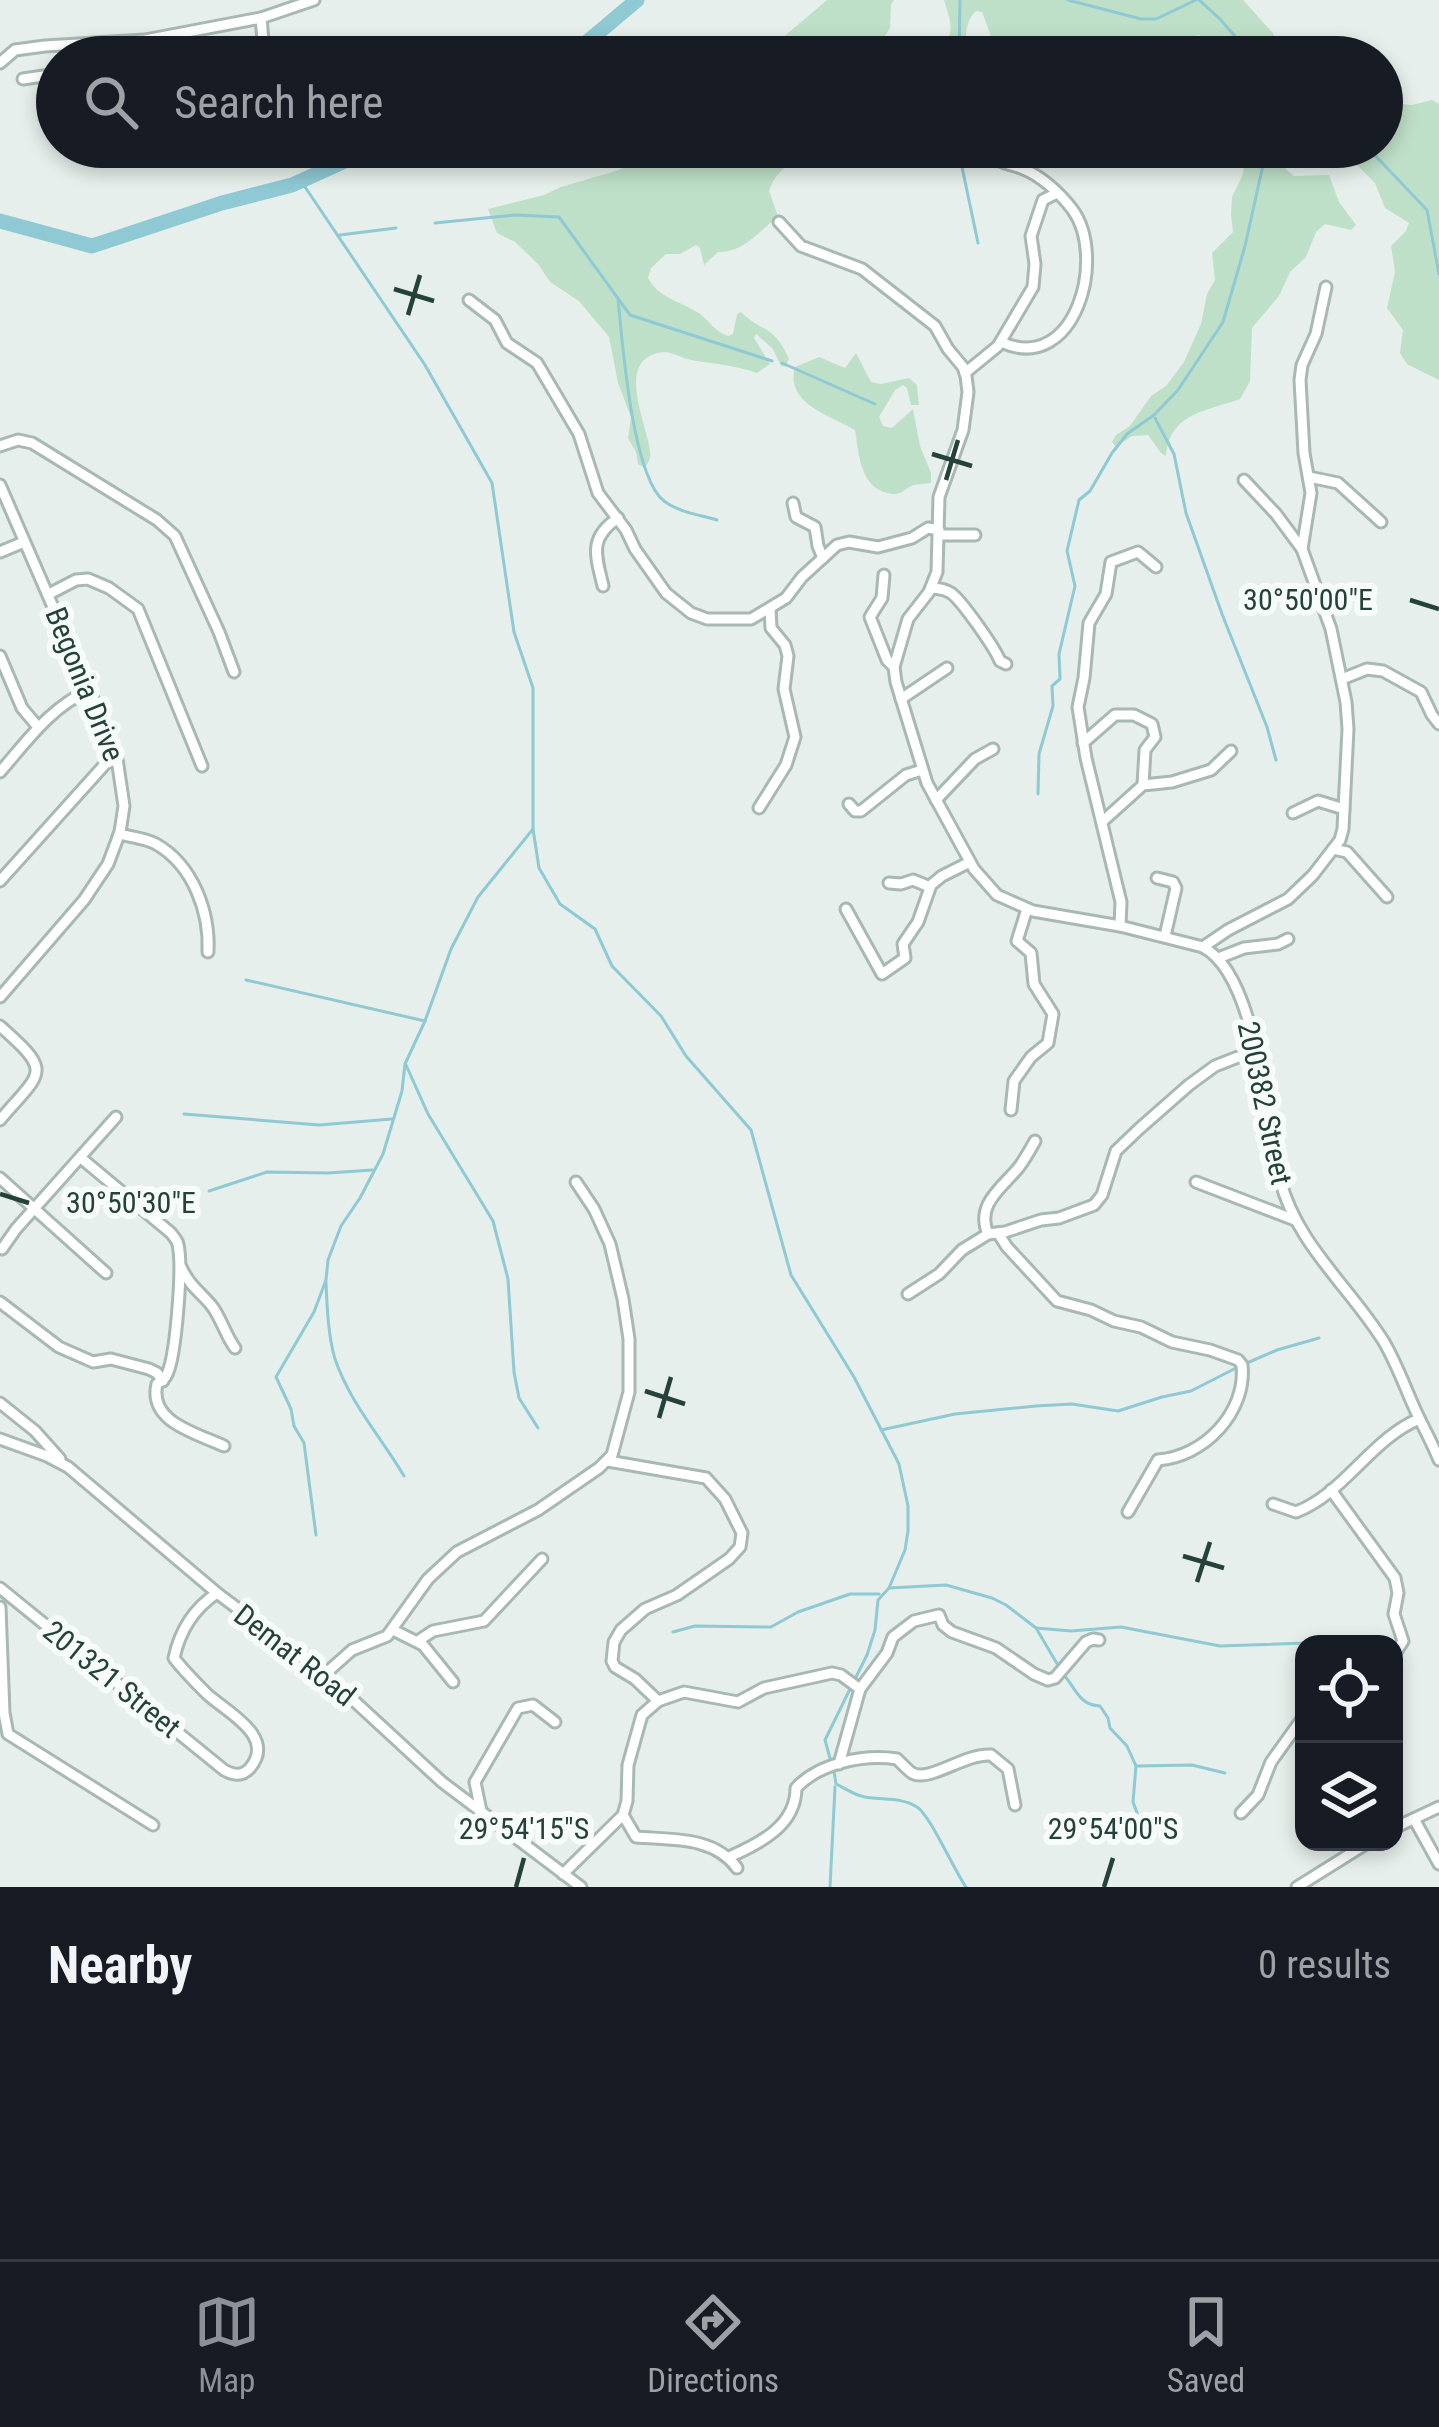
<!DOCTYPE html>
<meta charset="utf-8">
<style>
body{margin:0;font-family:"Roboto Condensed",sans-serif;background:#20242c;color:#f1f3f6}
.controls{position:absolute;right:36px;bottom:36px;display:grid;overflow:hidden;border-radius:24px;box-shadow:0 6px 18px #0003}
.controls button{width:108px;height:108px;display:grid;place-items:center;padding:0;border:0;border-bottom:3px solid #363941;background:#171b24;color:#f1f3f6;font:60px sans-serif}
.list{margin:0;padding:0;list-style:none}
h2{display:flex;justify-content:space-between;align-items:center;height:156px;margin:0;padding:0 48px;font-size:51px}
h2 small{font-size:39px;font-weight:400;color:#9ea1a6}
.icon{flex:none;width:66px;height:66px;fill:none;stroke:currentColor;stroke-width:2;stroke-linecap:round;stroke-linejoin:round}
.map{position:relative;flex:none;width:1439px;height:1887px;overflow:hidden}
.search{position:absolute;background:#171b24;box-shadow:0 6px 18px #0003;left:36px;right:36px;top:36px;height:132px;display:flex;align-items:center;gap:30px;box-sizing:border-box;padding:0 42px;border-radius:66px;color:#9ea1a6;font-size:45px}
.sheet{height:372px;background:#171b24}
nav{display:flex;justify-content:space-around;align-items:center;box-sizing:border-box;height:168px;border-top:3px solid #363941;background:#171b24;font-size:33px;color:#9ea1a6}
nav a{display:grid;justify-items:center;gap:6px}
nav .on{color:#8c9099}
.map>svg:first-child{display:block}
</style>
<div class="map">
<svg width="1439" height="1887" viewBox="0 0 1439 1887">
<rect width="100%" height="100%" fill="#e6efeb"/>
<g fill="#bfe0c8">
<polygon points="827,0 894,0 891,5 890,28 872,57 760,57"/>
<path d="M944,0H1243L1273,33L1282,57H1249L1231,46L1198,35L1182,44L1171,57H1085L1063,44L1034,47C1024,35 1014,38 1001,44L991,36L982,12L976,11C964,21 966,42 965,57H943L940,51C956,30 951,24 944,0Z"/>
<polygon points="1432,100 1439,104 1439,380 1407,364 1400,353 1403,330 1387,308 1395,272 1391,246 1406,231 1409,223 1385,208 1375,183 1349,157 1345,147 1382,147 1382,102 1412,105"/>
<path d="M655,147H827L810,165L801,159C785,165 774,175 769,191L778,216C760,231 743,253 718,252L704,265L700,248L696,245L680,254H666L651,268L648,278C659,298 679,301 697,312C710,320 713,331 728,336L733,334L737,314L741,312C762,333 774,324 789,359L785,367L781,366L773,349L756,334L754,338L770,364L757,373C735,365 714,364 691,360C681,358 673,352 664,352C613,357 647,423 650,451C651,460 649,460 645,468L638,464L636,452L628,438L631,417L618,383L609,337L579,301L550,282L538,264L515,242L497,233L488,209L544,195L561,187L619,170Z"/>
<path d="M1246,147H1286L1279,163L1294,176L1329,175L1339,202L1356,225L1351,230L1325,224L1316,232L1306,257L1290,272L1279,296L1252,328L1250,381L1240,399C1207,411 1169,413 1166,456L1161,453L1148,435L1132,436L1116,447L1112,442L1116,435L1130,426L1151,396L1166,386L1184,362L1201,324L1207,294L1215,280L1212,253L1233,232L1231,214L1232,197L1243,174Z"/>
<path d="M856,353L871,382L881,384L909,378L917,385L919,405H911L907,388L903,385L895,390L879,417L883,426L892,428L913,409L920,446L931,473V483C925,484 916,484 911,486C903,490 903,494 893,494C860,491 859,455 855,430C830,415 785,404 795,367L819,357L845,368Z"/>
</g>
<g fill="none" stroke-linecap="round" stroke-linejoin="round">
<g stroke="#8ec9d4" stroke-width="3">
<polyline points="1068,0 1141,19 1156,19 1196,0"/>
<polyline points="1199,0 1220,19 1253,57"/>
<polyline points="959,57 960,0"/>
<polyline points="963,147 962,167 978,243"/>
<polyline points="1367,147 1427,210 1439,274"/>
<polyline points="301,181 425,365 492,483 514,632 533,688 533,829 539,868 560,904 595,929 612,966 661,1016 686,1056 751,1130 791,1275 854,1377 899,1464 908,1506 908,1531 905,1550 889,1588 878,1600 875,1630 867,1655 855,1679"/>
<polyline points="435,223 516,215 559,217 630,315 772,361"/>
<polyline points="340,235 396,228"/>
<path d="M618,298C622,340 632,476 664,501C678,512 700,515 717,520"/>
<polyline points="782,363 875,404"/>
<polyline points="1155,418 1174,454 1186,513 1222,614 1267,727 1276,760"/>
<polyline points="1038,794 1039,754 1053,706 1052,686 1060,679 1059,654 1075,586 1067,551 1079,500 1090,491 1112,453 1127,434 1154,415 1178,390 1223,322 1245,246 1267,147"/>
<polyline points="246,980 425,1021"/>
<polyline points="406,1065 428,1114 493,1221 508,1279 514,1372 519,1398 538,1428"/>
<polyline points="184,1114 319,1125 392,1119"/>
<polyline points="209,1191 267,1172 328,1173 372,1170"/>
<path d="M326,1282C327,1306 328,1335 335,1359C350,1403 381,1437 404,1476"/>
<polyline points="1247,1363 1277,1350 1319,1338"/>
<polyline points="881,1430 955,1414 1036,1406 1072,1404 1118,1411 1162,1397 1191,1391 1238,1367"/>
<polyline points="316,1535 304,1443 294,1426 291,1409 276,1377 314,1312 326,1280 328,1260 341,1226 360,1198 383,1154 402,1091 405,1064 425,1021 451,949 478,897 533,829"/>
<polyline points="889,1588 946,1585 992,1598 1006,1605 1036,1628 1059,1667"/>
<polyline points="1036,1628 1071,1631 1121,1627 1220,1646 1368,1641"/>
<polyline points="673,1632 695,1626 771,1627 798,1612 850,1594 879,1594"/>
<path d="M1064,1675C1076,1689 1079,1705 1100,1706L1108,1718L1110,1728L1127,1746L1136,1766L1133,1802L1140,1821"/>
<polyline points="831,1762 825,1740 850,1689"/>
<polyline points="1138,1766 1192,1765 1225,1773"/>
<path d="M834,1771L836,1784C844,1788 853,1794 861,1796C879,1801 900,1796 917,1807C930,1815 954,1870 966,1887"/>
<polyline points="830,1887 835,1787"/>
</g>
<g stroke="#8ec9d4" stroke-width="15">
<polyline points="561,57 586,43 637,0"/>
<polyline points="0,221 92,246 222,203 292,185 376,147"/>
</g>
<defs>
<g id="minor">
<polyline points="261,18 263,40 271,57"/>
<polyline points="0,63 15,50 45,46 145,40 261,18 314,0"/>
<polyline points="23,79 57,74"/>
<path d="M779,222L801,246L862,269L935,326L948,349L963,367L966,376L968,392L963,430L939,497L937,572L929,592L908,619L894,667L896,682L927,783L974,869L997,895L1033,911L1120,926L1203,947C1258,976 1265,1122 1280,1179C1296,1244 1350,1287 1384,1342C1398,1366 1407,1393 1419,1418C1426,1432 1433,1445 1439,1460"/>
<polyline points="469,300 495,320 507,343 537,363 579,434 598,493 626,530 635,549 666,593 691,613 707,619 751,619 786,598 802,577 837,545 849,542 878,547 912,538 928,528 939,530"/>
<path d="M1001,342C1075,376 1108,257 1072,209C1059,192 1040,175 1021,168C1011,164 1003,164 994,158L996,153L1021,147"/>
<polyline points="965,373 998,346 1033,287 1035,264 1031,236 1043,200 1057,193"/>
<polyline points="0,446 18,440 32,443 157,520 175,536 219,632 234,672"/>
<polyline points="1309,477 1338,483 1381,522"/>
<polyline points="1244,480 1276,514 1302,549"/>
<polyline points="0,485 116,752 124,806 120,832 108,864 84,900 0,997"/>
<polyline points="793,503 796,517 815,527 818,546 823,558"/>
<polyline points="939,535 975,535"/>
<polyline points="0,552 24,542"/>
<polyline points="884,575 882,598 870,617 887,660 894,667"/>
<path d="M603,586C596,556 588,538 618,518"/>
<path d="M932,588C940,589 943,588 951,593C962,601 995,648 1000,661L1006,664"/>
<polyline points="49,594 76,580 88,579 109,588 138,609 202,766"/>
<polyline points="0,656 22,708 38,727"/>
<polyline points="1342,679 1367,669 1383,671 1421,692 1432,715 1439,724"/>
<polyline points="901,699 947,668"/>
<polyline points="1083,743 1115,715 1134,715 1152,724 1155,737 1145,750 1143,785"/>
<path d="M0,772C28,740 50,708 89,690"/>
<polyline points="936,800 975,759 993,749"/>
<polyline points="849,804 855,811 861,811 906,775 922,770"/>
<polyline points="759,808 786,765 795,737 784,689 788,656 785,645 771,628 770,608"/>
<polyline points="1293,813 1318,801 1344,809"/>
<polyline points="1103,821 1143,785 1172,782 1211,770 1231,751"/>
<path d="M119,834C131,837 145,838 156,844C193,865 210,912 208,952"/>
<polyline points="1333,849 1347,852 1387,897"/>
<polyline points="1157,878 1173,882 1176,888 1165,936"/>
<polyline points="0,881 116,752"/>
<polyline points="889,883 901,884 913,880 930,887"/>
<polyline points="846,909 882,974 905,958 903,944 918,922 931,885 942,876 970,862"/>
<polyline points="1120,926 1121,902 1086,758 1078,707 1084,678 1089,623 1106,594 1111,562 1138,552 1156,567"/>
<polyline points="1203,947 1228,930 1288,899 1313,875 1340,840 1343,829 1348,729 1346,702 1331,629 1302,549 1311,493 1304,453 1300,380 1302,365 1316,334 1326,287"/>
<polyline points="1221,957 1244,948 1278,944 1288,939"/>
<path d="M0,1026C53,1073 43,1070 0,1120"/>
<polyline points="1011,1110 1014,1081 1031,1057 1048,1043 1053,1014 1034,984 1031,953 1017,941 1027,909"/>
<path d="M81,1158L171,1233C177,1241 178,1241 179,1251C182,1274 176,1348 169,1369C166,1379 164,1378 157,1384C148,1422 196,1433 224,1446"/>
<polyline points="0,1178 106,1273"/>
<polyline points="1196,1182 1295,1220"/>
<path d="M998,1233L1007,1247L1057,1301L1091,1310L1114,1321L1141,1327L1172,1342L1210,1350L1238,1360L1242,1365C1247,1412 1204,1457 1158,1460L1128,1512"/>
<path d="M988,1234C975,1204 1003,1187 1019,1167C1025,1159 1030,1150 1035,1141"/>
<polyline points="2,1249 16,1229 116,1117"/>
<path d="M181,1267C189,1285 199,1291 211,1305C221,1317 225,1335 235,1348"/>
<polyline points="908,1294 939,1274 962,1250 988,1234 1005,1232 1041,1220 1059,1218 1094,1205 1102,1195 1116,1151 1139,1129 1189,1085 1215,1066 1238,1057 1256,1057"/>
<polyline points="0,1302 59,1347 93,1362 111,1359 149,1369 157,1373 163,1381"/>
<polyline points="0,1403 35,1431 60,1459"/>
<polyline points="0,1439 47,1456 68,1467 217,1593 325,1674 442,1782 581,1887"/>
<polyline points="1331,1490 1395,1578 1398,1593 1394,1614 1403,1641 1394,1655"/>
<path d="M1273,1504L1296,1512C1344,1494 1371,1439 1419,1419"/>
<path d="M0,1588L224,1770C233,1775 242,1777 250,1768C277,1736 225,1711 207,1694C196,1683 183,1670 174,1658C180,1630 193,1609 217,1593"/>
<polyline points="0,1607 4,1713 8,1734 153,1825"/>
<polyline points="393,1630 423,1645 453,1682"/>
<polyline points="418,1641 433,1631 484,1621 542,1559"/>
<polyline points="325,1674 352,1650 387,1636 428,1579 457,1552 538,1510 599,1468 612,1455 629,1392 629,1339 623,1299 610,1244 594,1209 576,1182"/>
<polyline points="658,1701 684,1692 738,1702 764,1688 832,1673 841,1675 860,1689"/>
<polyline points="839,1764 860,1689 887,1653 893,1637 914,1621 939,1615 943,1625 952,1632 996,1648 1034,1674 1048,1680 1055,1678 1086,1642 1093,1639 1099,1640"/>
<polyline points="481,1811 475,1782 518,1708 533,1705 555,1722"/>
<polyline points="1241,1813 1258,1795 1271,1762 1304,1716"/>
<path d="M623,1815L636,1837C671,1840 714,1836 737,1868"/>
<polyline points="1414,1819 1439,1864"/>
<polyline points="1394,1828 1439,1807"/>
<path d="M729,1857C761,1843 796,1825 796,1788C819,1763 864,1754 897,1759C899,1761 910,1772 912,1773C929,1783 965,1753 991,1755L1008,1769L1015,1805"/>
<polyline points="563,1874 623,1815 627,1801 628,1765 640,1722 642,1715 658,1701 635,1679 615,1667 612,1661 614,1642 621,1630 645,1609 677,1595 729,1559 740,1547 742,1533 725,1499 706,1478 608,1461"/>
<polyline points="1297,1887 1369,1842"/>
</g>
</defs>
<use href="#minor" stroke="#a8b8b2" stroke-width="15"/>
<use href="#minor" stroke="#fff" stroke-width="9"/>
</g>
<path fill="none" stroke="#24423a" stroke-width="4.5" d="M394,289L434,301M408,315L420,275M932,454L972,466M946,480L958,440M1410,600L1439,609M0,1194L29,1203M645,1391L685,1404M659,1418L671,1377M1183,1556L1224,1568M1197,1582L1210,1542M516,1887L524,1858M1104,1887L1113,1858"/>
<g text-anchor="middle" dominant-baseline="central" stroke-width="12" stroke-linejoin="round" paint-order="stroke">
<g font-size="30" fill="#24423a" stroke="#f7fbf9">
<text transform="translate(85 684) rotate(68)">Begonia Drive</text>
<text transform="translate(1265 1103) rotate(78)">200382 Street</text>
<text transform="translate(295 1655) rotate(38)">Demat Road</text>
<text transform="translate(112 1679) rotate(39)">201321 Street</text>
</g>
</g>
<g font-size="30" text-anchor="middle" fill="#24423a" stroke="#f7fbf9" stroke-width="12" stroke-linejoin="round" paint-order="stroke">
<text x="1308" y="610">30°50'00"E</text>
<text x="131" y="1213">30°50'30"E</text>
<text x="524" y="1839">29°54'15"S</text>
<text x="1113" y="1839">29°54'00"S</text>
</g>
</svg>
<div class="controls">
<button><svg class="icon" aria-label="locate" viewBox="0 0 24 24"><circle cx="12" cy="12" r="6"/><path d="M12 2v4M12 18v4M2 12h4M18 12h4"/></svg></button>
<button><svg class="icon" aria-label="layers" viewBox="0 0 24 24"><path d="M12 4l9 5-9 5-9-5zM3 14l9 5 9-5"/></svg></button>
</div>
<div class="search"><svg class="icon" aria-label="search" viewBox="0 0 24 24"><circle cx="10" cy="10" r="6"/><path d="M15 15l6 6"/></svg>Search here</div>
</div>
<section class="sheet">
<h2>Nearby<small>0 results</small></h2>
<ul class="list">
</ul>
</section>
<nav>
<a class="on"><svg class="icon" aria-label="map" viewBox="0 0 24 24"><path d="M3 6l6-2 6 2 6-2v14l-6 2-6-2-6 2zM9 4v14M15 6v14"/></svg>Map</a>
<a><svg class="icon" aria-label="directions" viewBox="0 0 24 24"><path d="M12 3l9 9-9 9-9-9zM9 14v-3h6M13 9l2 2-2 2"/></svg>Directions</a>
<a><svg class="icon" aria-label="saved" viewBox="0 0 24 24"><path d="M7 4h10v16l-5-4-5 4z"/></svg>Saved</a>
</nav>
